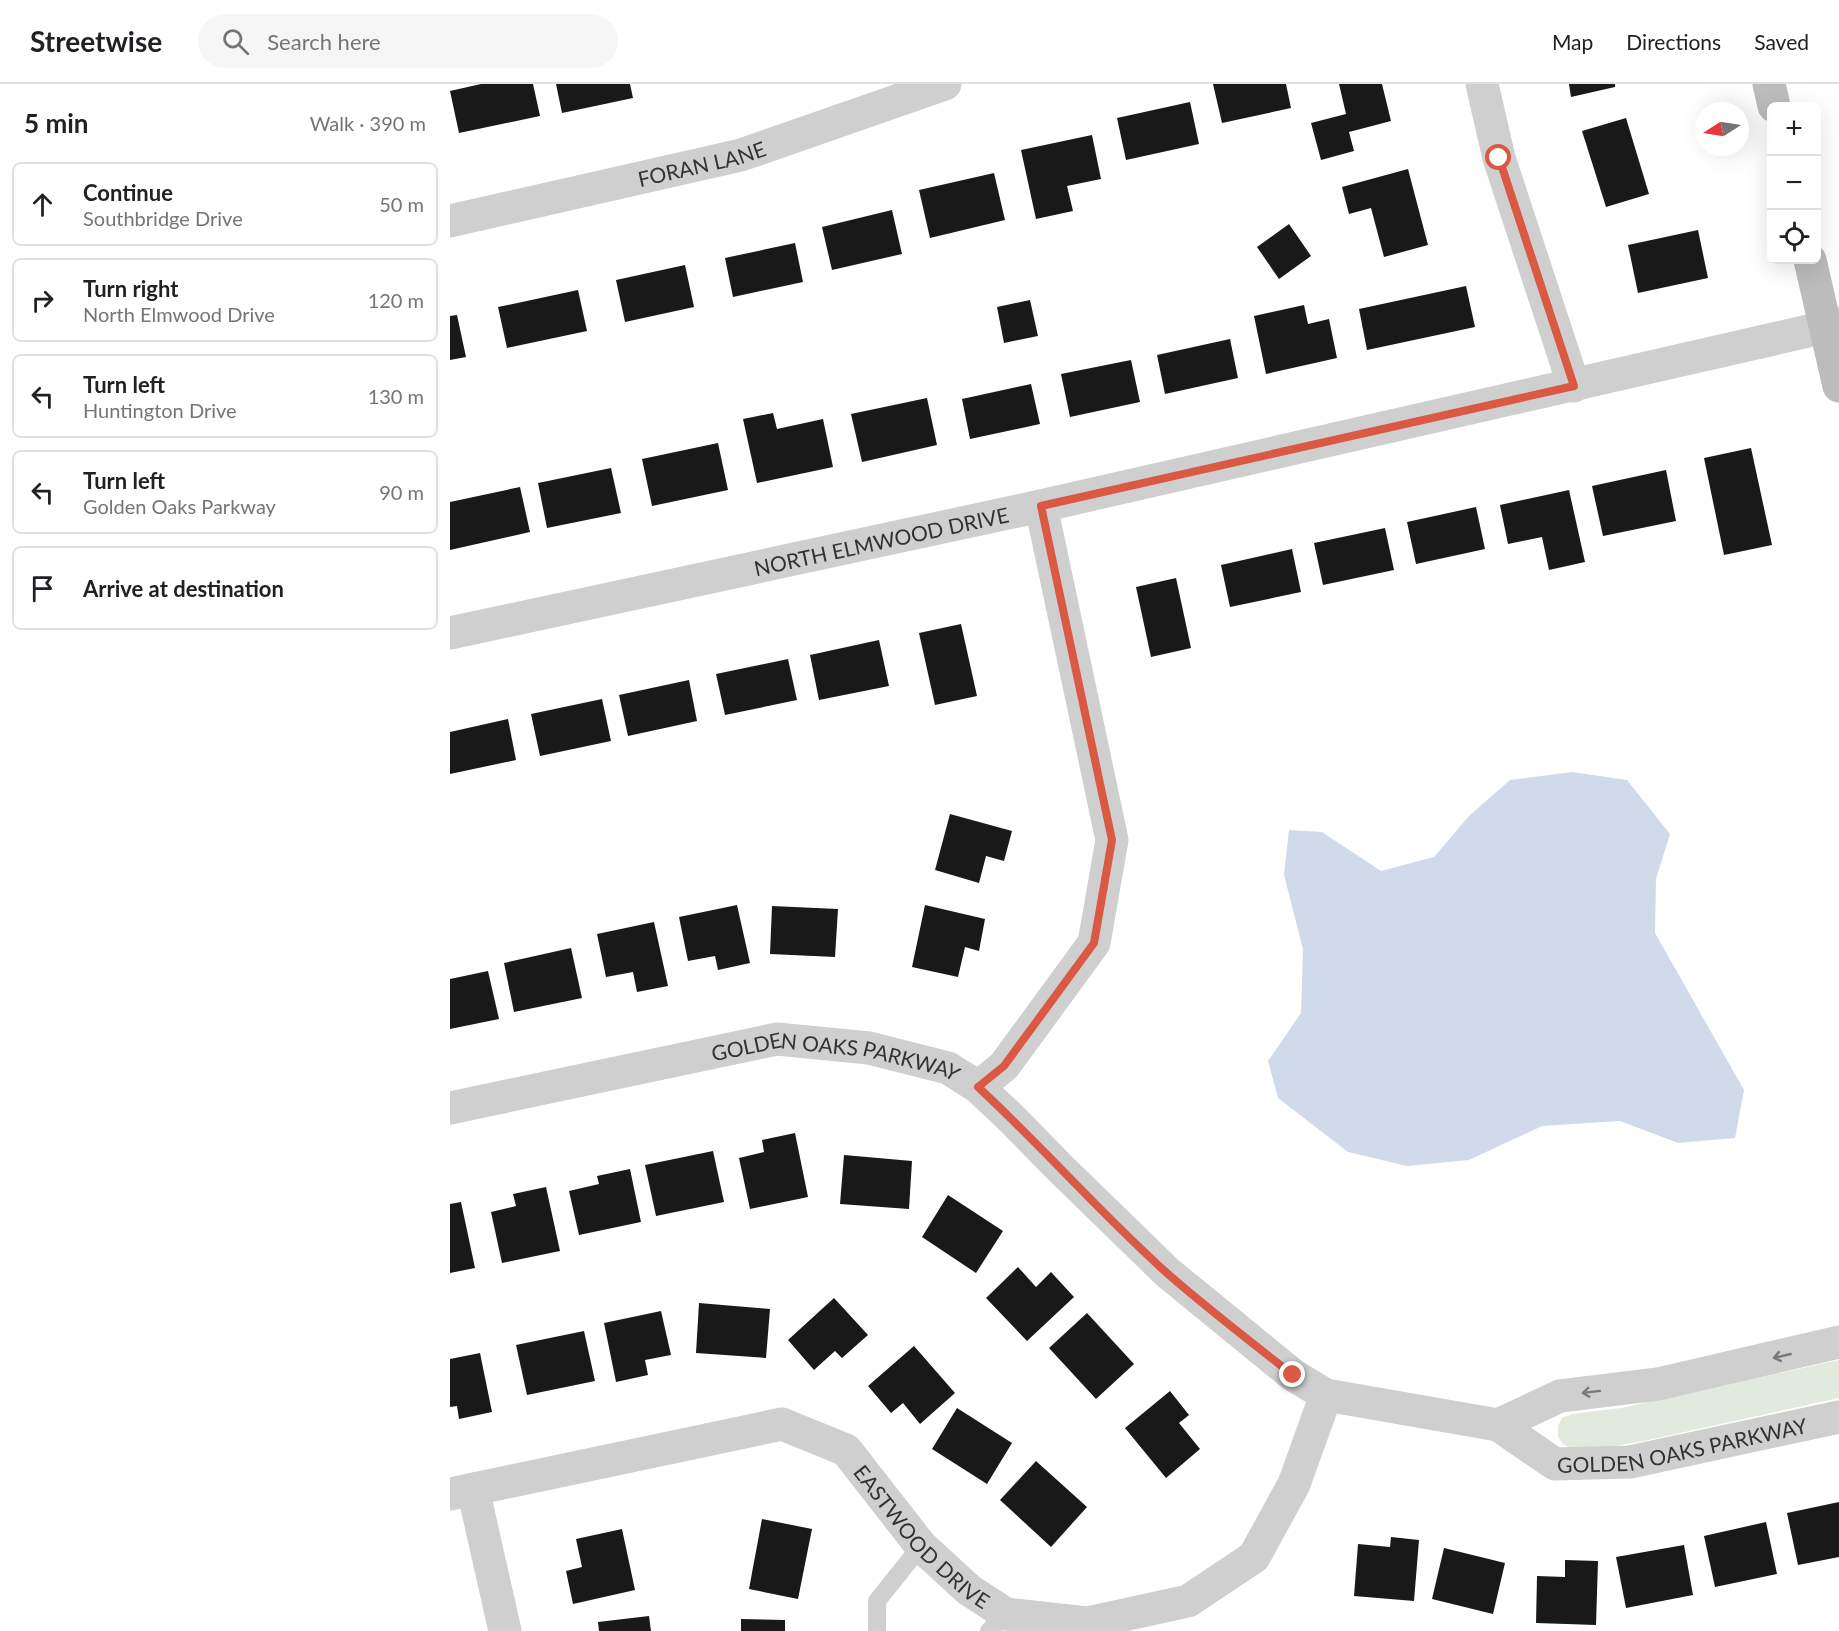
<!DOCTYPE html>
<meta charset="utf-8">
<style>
body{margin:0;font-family:Lato,sans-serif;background:#f6f6f6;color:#202124}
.controls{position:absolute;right:18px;top:18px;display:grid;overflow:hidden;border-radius:9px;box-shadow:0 6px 24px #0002}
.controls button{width:54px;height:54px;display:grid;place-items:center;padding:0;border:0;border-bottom:2px solid #e0e0e0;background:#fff;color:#202124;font:30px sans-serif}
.compass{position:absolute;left:1245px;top:18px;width:54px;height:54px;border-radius:50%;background:#fff;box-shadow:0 6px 24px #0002;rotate:258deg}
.stop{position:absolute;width:18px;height:18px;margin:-14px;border:4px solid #d95943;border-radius:50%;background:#fff}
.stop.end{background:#d95943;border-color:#fff;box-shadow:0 2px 6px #0008}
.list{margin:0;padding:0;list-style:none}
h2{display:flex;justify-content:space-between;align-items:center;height:78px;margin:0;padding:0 24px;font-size:26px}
h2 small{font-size:20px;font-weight:400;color:#757577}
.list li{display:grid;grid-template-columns:39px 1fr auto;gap:18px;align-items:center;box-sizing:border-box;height:84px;margin:0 12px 12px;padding:0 12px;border:2px solid #e0e0e0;border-radius:9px}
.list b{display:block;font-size:22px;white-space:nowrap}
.list p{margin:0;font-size:20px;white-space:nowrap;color:#757577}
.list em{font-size:20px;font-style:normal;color:#757577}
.icon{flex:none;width:33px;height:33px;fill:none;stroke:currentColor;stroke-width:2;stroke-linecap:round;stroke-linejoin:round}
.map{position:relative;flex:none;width:1389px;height:1547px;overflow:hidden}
header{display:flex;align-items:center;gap:36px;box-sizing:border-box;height:84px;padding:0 30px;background:#fff;border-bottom:2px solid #e0e0e0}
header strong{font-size:28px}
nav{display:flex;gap:33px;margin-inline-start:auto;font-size:21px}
.search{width:420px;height:54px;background:#f6f6f6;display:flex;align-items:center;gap:15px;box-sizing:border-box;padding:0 21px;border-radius:33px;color:#757577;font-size:22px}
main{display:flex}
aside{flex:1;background:#fff}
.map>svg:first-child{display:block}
</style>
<header>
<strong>Streetwise</strong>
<div class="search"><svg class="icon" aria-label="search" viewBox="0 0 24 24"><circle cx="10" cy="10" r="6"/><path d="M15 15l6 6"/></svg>Search here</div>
<nav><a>Map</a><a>Directions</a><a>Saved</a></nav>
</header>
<main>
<aside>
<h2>5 min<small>Walk · 390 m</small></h2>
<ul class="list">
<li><svg class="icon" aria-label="ahead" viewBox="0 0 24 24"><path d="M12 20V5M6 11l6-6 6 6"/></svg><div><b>Continue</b><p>Southbridge Drive</p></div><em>50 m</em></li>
<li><svg class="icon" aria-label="right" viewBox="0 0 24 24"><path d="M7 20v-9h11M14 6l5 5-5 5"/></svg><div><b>Turn right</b><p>North Elmwood Drive</p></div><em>120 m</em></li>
<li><svg class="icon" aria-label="left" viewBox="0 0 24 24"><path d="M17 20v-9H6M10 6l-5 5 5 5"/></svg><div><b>Turn left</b><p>Huntington Drive</p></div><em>130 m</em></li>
<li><svg class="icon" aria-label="left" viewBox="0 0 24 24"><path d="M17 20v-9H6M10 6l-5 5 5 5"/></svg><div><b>Turn left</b><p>Golden Oaks Parkway</p></div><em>90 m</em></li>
<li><svg class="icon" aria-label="arrive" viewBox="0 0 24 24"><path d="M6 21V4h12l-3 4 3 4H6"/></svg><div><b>Arrive at destination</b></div></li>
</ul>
</aside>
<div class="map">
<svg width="1389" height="1547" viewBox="0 0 1389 1547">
<rect width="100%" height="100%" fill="#fff"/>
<polygon fill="#e2eade" points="1389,1276 1389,1314 1194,1357 1153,1364 1123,1366 1113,1360 1108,1353 1108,1342 1112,1334 1122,1330 1171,1324"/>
<polygon fill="#d0daeb" points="1122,688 1177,696 1220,750 1206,795 1205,849 1294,1006 1285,1054 1228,1059 1170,1037 1092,1042 1019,1076 957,1082 898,1068 828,1014 818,977 851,929 853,865 834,791 839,746 872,748 931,787 984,773 1019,732 1060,696"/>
<g fill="#191919">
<polygon points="31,0 83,0 90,32 9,49 0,7"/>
<polygon points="106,0 180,0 183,14 112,29"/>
<polygon points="763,0 836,0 841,24 772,39"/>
<polygon points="889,0 932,0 941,37 899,48 904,67 871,76 861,39 896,30"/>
<polygon points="1119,0 1165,0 1165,3 1121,13"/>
<polygon points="740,18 749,60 676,76 667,34"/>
<polygon points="1176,34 1199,110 1156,123 1132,47"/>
<polygon points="642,51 651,95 617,102 623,127 586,135 571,66"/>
<polygon points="958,85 978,161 934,173 921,124 899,130 892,103"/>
<polygon points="544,89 555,136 480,154 469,106"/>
<polygon points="442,126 452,170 382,186 372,143"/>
<polygon points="839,140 861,172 829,195 807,163"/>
<polygon points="1248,146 1258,194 1188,209 1178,161"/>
<polygon points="345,159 353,198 283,213 275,174"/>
<polygon points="235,181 244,223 175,238 166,196"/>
<polygon points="1016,202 1025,243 917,266 909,225"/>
<polygon points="128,206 137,247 57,264 48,223"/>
<polygon points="580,216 588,252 554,259 547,223"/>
<polygon points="854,221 858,240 879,235 887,274 816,290 804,232"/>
<polygon points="7,231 16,273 0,276 0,232"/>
<polygon points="780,255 788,294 715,310 707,271"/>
<polygon points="681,276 690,318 620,333 611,290"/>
<polygon points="581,300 590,340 520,355 512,315"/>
<polygon points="477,314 487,361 412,378 401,330"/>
<polygon points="323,329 327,345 373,335 383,383 307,399 293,335"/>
<polygon points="268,359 278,406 202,422 192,375"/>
<polygon points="1301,364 1322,461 1274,471 1254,374"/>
<polygon points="161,384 171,429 97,444 88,399"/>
<polygon points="1216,386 1226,437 1153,452 1142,402"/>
<polygon points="70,403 80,448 0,466 0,418"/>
<polygon points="1119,406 1135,478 1099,486 1092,453 1058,460 1050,421"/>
<polygon points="1026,423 1035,465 966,480 957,438"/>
<polygon points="935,444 944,486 873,501 864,459"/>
<polygon points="842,465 851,508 780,523 771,481"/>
<polygon points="726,494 741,564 701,573 686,503"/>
<polygon points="511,540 527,612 485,621 469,549"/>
<polygon points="429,556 439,602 369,616 360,571"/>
<polygon points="338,575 347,616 275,631 266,590"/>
<polygon points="239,596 247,637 178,652 169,611"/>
<polygon points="152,615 161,657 90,672 81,630"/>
<polygon points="58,635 66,676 0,690 0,648"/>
<polygon points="500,730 562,747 554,777 536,772 529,799 485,786"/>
<polygon points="287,821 300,879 268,886 265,872 238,877 229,833"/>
<polygon points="475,821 535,835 529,867 515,863 508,893 462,883"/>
<polygon points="322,822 388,825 385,873 320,870"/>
<polygon points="204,838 218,902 187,908 183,888 156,893 147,850"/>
<polygon points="121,864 132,914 64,928 54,879"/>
<polygon points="38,887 49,935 0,945 0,895"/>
<polygon points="345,1049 358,1113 300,1125 289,1074 314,1068 312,1056"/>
<polygon points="263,1067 274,1118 206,1132 195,1081"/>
<polygon points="394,1071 462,1077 459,1125 390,1120"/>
<polygon points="180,1085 191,1138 129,1151 119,1107 149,1100 147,1092"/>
<polygon points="96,1103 110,1167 52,1179 41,1128 66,1122 63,1110"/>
<polygon points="498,1111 553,1147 526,1189 472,1153"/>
<polygon points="11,1118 25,1184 0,1189 0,1120"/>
<polygon points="568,1183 586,1203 601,1188 624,1213 577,1257 536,1214"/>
<polygon points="384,1214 418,1251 392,1274 385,1267 364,1286 338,1256"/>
<polygon points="249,1219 320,1225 316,1274 246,1269"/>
<polygon points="211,1227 221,1271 195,1276 198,1291 166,1298 154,1239"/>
<polygon points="637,1229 684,1280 646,1315 599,1264"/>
<polygon points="134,1247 145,1297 77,1311 66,1261"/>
<polygon points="464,1262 505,1309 470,1340 453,1319 441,1329 418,1302"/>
<polygon points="30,1269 42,1328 9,1335 7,1322 0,1323 0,1275"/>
<polygon points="720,1307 739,1331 729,1339 750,1365 716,1394 675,1344"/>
<polygon points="507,1324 562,1359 537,1400 482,1365"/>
<polygon points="586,1377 637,1423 601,1463 550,1416"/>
<polygon points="1389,1418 1389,1473 1348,1481 1337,1429"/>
<polygon points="312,1435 362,1445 348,1515 299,1505"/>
<polygon points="1316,1438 1327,1490 1265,1503 1254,1452"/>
<polygon points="172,1445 185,1506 123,1520 116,1487 132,1483 126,1455"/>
<polygon points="941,1453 969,1456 964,1517 904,1512 908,1460 940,1463"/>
<polygon points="1234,1461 1243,1511 1176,1524 1166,1473"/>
<polygon points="994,1464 1055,1479 1043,1530 982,1515"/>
<polygon points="1115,1476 1148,1477 1146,1541 1086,1539 1087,1492 1115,1493"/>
<polygon points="199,1532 201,1547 149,1547 148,1538"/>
<polygon points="291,1535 335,1536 335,1547 291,1547"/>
</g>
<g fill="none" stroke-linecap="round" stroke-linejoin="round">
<g stroke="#cfcfcf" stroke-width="18">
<polyline points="427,1547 427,1517 471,1462"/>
<polyline points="539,1547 556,1530"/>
</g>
<g stroke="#cfcfcf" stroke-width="33">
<polyline points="1032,0 1049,74 1124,302"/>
<path id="s1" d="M0,137L291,71L495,0"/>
<path id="s2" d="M0,549L591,422L1389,240"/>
<polyline points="528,1003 554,982 644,859 662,756 591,422"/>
<path id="s3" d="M0,1024L327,955L419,964L498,984L528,1003L562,1035L611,1085L718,1189L843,1291L876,1311L1048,1341L1105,1380L1180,1378L1389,1333"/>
<polyline points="1048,1341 1110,1312 1208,1300 1389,1258"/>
<polyline points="23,1405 55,1547"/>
<path id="s4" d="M0,1410L332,1340L396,1366L471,1462L519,1506L556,1530L637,1539L738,1517L804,1473L844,1400L876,1311"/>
</g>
<g stroke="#bcbcbc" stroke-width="33">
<polyline points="1319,0 1324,22"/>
<polyline points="1360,176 1389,302"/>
</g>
</g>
<defs><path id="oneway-shaft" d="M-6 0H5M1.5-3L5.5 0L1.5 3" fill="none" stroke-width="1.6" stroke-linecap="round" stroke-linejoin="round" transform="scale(1.5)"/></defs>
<g stroke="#797979">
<use href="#oneway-shaft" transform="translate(1332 1272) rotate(167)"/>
<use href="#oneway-shaft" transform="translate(1141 1308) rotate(173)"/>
</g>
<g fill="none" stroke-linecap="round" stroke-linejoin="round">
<path stroke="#d95943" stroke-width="8" d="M843,1291C801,1258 758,1225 718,1190C652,1131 593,1063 528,1003L554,982L644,859L662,756L591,422L1124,302L1049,74"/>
</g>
<g text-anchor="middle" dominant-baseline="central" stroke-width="6" stroke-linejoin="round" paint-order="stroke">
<g font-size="21" fill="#323232" stroke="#fff">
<text stroke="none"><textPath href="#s1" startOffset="258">FORAN LANE</textPath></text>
<text stroke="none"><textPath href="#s2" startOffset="441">NORTH ELMWOOD DRIVE</textPath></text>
<text stroke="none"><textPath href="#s3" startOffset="394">GOLDEN OAKS PARKWAY</textPath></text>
<text stroke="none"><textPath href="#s3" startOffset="1382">GOLDEN OAKS PARKWAY</textPath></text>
<text stroke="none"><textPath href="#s4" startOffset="524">EASTWOOD DRIVE</textPath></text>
</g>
</g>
</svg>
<div class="controls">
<button>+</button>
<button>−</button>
<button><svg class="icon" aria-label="locate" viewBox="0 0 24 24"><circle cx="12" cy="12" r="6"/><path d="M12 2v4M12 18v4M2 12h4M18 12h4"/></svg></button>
</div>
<svg class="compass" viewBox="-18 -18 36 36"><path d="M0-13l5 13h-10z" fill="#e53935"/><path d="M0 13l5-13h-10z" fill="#757577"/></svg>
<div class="stop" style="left:1049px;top:74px"></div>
<div class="stop end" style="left:843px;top:1291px"></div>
</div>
</main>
